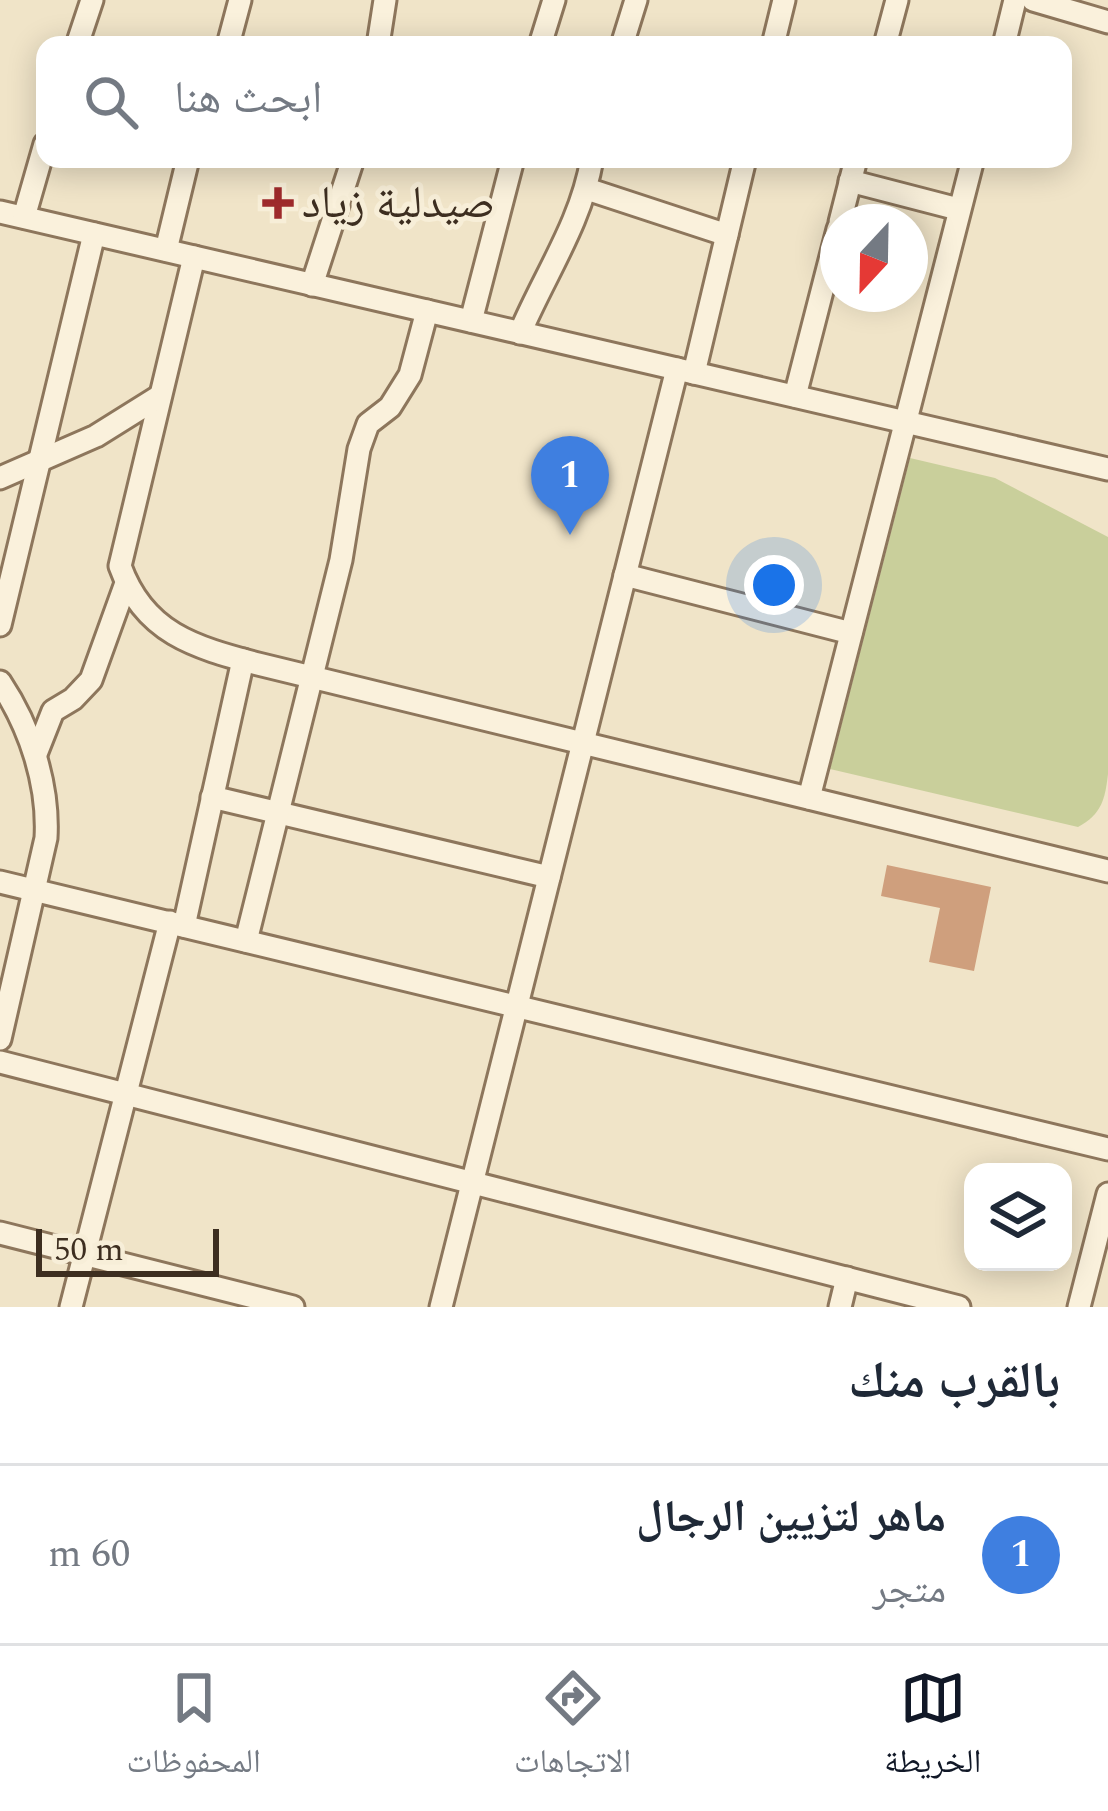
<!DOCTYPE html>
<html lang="ar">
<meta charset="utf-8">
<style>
body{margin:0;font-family:Spectral,"Noto Naskh Arabic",serif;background:#f2f2f3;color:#1f2937;direction:rtl}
.controls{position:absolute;right:36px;bottom:36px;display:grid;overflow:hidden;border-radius:24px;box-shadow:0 6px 30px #0003}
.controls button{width:108px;height:108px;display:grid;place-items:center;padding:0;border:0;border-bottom:3px solid #e0e1e3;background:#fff;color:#1f2937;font:60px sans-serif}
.compass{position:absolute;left:820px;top:204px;width:108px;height:108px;border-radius:50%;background:#fff;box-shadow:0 6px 30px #0003;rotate:202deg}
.scale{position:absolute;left:36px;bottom:30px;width:183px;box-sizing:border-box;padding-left:12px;border:6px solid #3d2e20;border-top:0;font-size:33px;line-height:42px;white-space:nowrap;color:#3d2e20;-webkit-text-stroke:9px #f7eed8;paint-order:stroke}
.you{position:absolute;left:774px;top:585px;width:42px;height:42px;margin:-30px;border:9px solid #fff;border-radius:50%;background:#1a73e8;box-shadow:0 0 0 18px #1a73e833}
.badge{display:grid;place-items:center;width:78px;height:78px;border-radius:50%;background:#111827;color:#fff;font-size:39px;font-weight:700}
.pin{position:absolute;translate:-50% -99px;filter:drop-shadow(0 3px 6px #0008)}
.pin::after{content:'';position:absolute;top:63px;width:42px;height:36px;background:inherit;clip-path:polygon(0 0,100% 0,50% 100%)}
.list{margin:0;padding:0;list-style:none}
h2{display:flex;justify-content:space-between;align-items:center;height:156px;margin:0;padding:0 48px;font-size:51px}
h2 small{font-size:39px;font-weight:400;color:#747a83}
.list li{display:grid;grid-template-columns:78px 1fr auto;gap:36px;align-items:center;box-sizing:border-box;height:180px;padding:0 48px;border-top:3px solid #e0e1e3}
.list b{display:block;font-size:45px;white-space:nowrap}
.list p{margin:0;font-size:39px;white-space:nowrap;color:#747a83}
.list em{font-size:39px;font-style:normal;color:#747a83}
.icon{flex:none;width:66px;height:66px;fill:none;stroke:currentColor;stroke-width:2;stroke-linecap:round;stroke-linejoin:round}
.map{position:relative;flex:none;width:1108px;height:1307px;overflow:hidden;direction:ltr}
.search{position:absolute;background:#fff;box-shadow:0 6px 30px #0003;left:36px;right:36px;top:36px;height:132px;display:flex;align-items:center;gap:30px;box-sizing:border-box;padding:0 42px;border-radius:24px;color:#747a83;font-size:45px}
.sheet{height:336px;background:#fff}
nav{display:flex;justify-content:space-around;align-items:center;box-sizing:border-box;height:168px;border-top:3px solid #e0e1e3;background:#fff;font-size:33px;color:#747a83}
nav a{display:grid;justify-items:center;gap:6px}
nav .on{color:#111827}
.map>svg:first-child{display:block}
</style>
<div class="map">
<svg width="1108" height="1307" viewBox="0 0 1108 1307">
<rect width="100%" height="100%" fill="#f0e4c8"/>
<path fill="#c9cf9b" d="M910,458L995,478L1108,537V774C1105,799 1102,814 1078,827L830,769Z"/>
<polygon fill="#cf9f7d" points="887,865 991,887 974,971 929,962 940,908 881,896"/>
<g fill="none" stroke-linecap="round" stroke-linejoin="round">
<defs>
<g id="minor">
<polyline points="1033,0 1108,22"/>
<polyline points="77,45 92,0"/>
<polyline points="228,45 240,0"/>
<polyline points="378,45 385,0"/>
<polyline points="540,45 554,0"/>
<polyline points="622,45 636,0"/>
<polyline points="773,45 784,0"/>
<polyline points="885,45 897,0"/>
<polyline points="1004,45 1015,0"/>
<polyline points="850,181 958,209"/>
<polyline points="587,189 727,235"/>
<polyline points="0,212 1108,469"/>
<polyline points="24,217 45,144"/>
<polyline points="840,222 856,159"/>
<polyline points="166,250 188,159"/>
<path d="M194,257L120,566C144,633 194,647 258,664L1108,871"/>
<polyline points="312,285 353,159"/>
<polyline points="471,321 513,159"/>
<path d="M520,333C545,274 581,223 592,159"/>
<polyline points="694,373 745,159"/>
<polyline points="795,396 838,229"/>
<polyline points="0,478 96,436 160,396"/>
<polyline points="625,575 851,633"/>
<polyline points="0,625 94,234"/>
<path d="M0,682C30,727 49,784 46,838L0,1039"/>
<polyline points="36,754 53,711 73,699 91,680 126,583"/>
<polyline points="212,797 549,877"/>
<polyline points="809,798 973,159"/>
<polyline points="0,882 1108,1149"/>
<polyline points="184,926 243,660"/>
<polyline points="246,941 341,560 359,449 368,424 390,407 410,375 427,311"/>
<polyline points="0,1062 959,1307"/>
<polyline points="0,1233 293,1307"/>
<polyline points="71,1307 170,922"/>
<polyline points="441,1307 677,369"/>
<polyline points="840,1307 847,1278"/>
<polyline points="1079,1307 1108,1194"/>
</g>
</defs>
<use href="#minor" stroke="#8d765c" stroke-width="27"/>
<use href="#minor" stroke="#faf1dc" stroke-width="21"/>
</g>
<path fill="#9e2a2b" stroke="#f7eed8" stroke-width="4.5" d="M272 185h12v12h12v12h-12v12h-12v-12h-12v-12h12z"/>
<g text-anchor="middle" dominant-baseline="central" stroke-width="10" stroke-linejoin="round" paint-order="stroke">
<g font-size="45" fill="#3d2e20" stroke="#f7eed8" text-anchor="start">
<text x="302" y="203">صيدلية زياد</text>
</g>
</g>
</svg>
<div class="controls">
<button><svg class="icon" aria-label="layers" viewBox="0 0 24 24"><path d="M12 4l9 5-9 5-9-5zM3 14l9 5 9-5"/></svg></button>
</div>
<svg class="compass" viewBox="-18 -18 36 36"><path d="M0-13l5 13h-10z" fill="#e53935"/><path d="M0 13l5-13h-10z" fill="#747a83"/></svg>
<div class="scale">50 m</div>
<div class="you"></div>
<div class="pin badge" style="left:570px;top:535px;background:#3f7fe0">1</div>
<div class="search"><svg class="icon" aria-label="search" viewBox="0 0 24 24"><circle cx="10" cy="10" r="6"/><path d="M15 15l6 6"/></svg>ابحث هنا</div>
</div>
<section class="sheet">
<h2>بالقرب منك<small></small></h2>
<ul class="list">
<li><span class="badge" style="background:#3f7fe0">1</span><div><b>ماهر لتزيين الرجال</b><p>متجر</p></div><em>60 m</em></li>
</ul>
</section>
<nav>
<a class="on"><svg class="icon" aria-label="map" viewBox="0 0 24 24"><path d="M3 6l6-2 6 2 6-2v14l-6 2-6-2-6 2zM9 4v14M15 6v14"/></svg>الخريطة</a>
<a><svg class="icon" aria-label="directions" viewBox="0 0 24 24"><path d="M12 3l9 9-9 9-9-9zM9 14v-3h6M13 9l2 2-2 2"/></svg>الاتجاهات</a>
<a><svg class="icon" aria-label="saved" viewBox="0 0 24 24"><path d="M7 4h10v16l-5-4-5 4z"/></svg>المحفوظات</a>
</nav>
